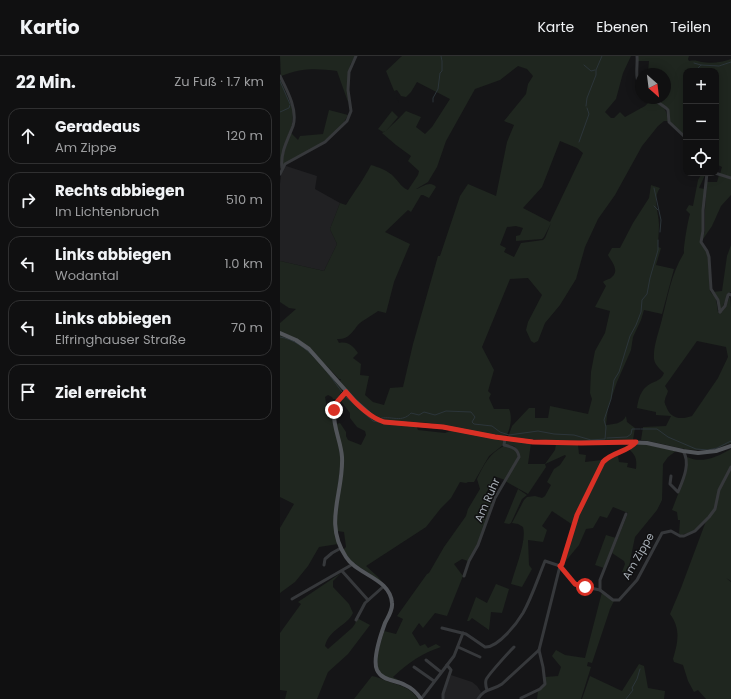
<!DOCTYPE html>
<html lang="de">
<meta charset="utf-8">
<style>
body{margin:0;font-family:Poppins,sans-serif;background:#1e1e1f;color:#f1f3f6}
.controls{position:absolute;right:12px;top:12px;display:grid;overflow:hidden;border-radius:8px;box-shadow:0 2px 10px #0003}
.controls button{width:36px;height:36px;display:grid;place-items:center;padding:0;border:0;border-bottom:1px solid #303031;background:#101011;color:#f1f3f6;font:20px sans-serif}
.compass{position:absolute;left:355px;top:12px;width:36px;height:36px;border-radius:50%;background:#101011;box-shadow:0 2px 10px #0003;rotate:152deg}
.stop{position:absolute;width:12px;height:12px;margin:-9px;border:3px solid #d93025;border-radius:50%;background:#fff}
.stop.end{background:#d93025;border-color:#fff;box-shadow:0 1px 4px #0008}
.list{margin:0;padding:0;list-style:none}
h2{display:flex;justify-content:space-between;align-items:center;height:52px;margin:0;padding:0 16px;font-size:17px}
h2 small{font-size:13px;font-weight:400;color:#9c9d9f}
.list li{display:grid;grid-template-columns:26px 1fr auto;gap:12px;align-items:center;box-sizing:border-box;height:56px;margin:0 8px 8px;padding:0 8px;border:1px solid #303031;border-radius:12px}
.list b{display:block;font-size:15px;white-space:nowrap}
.list p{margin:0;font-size:13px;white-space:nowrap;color:#9c9d9f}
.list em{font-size:13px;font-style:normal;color:#9c9d9f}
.icon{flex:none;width:22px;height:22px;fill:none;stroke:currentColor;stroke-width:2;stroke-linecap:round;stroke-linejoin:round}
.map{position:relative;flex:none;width:451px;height:643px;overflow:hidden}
header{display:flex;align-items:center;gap:24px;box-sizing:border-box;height:56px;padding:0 20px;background:#101011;border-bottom:1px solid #303031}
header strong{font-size:19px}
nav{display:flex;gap:22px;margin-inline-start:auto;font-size:14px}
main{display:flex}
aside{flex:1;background:#101011}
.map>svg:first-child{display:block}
</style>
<header>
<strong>Kartio</strong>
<nav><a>Karte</a><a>Ebenen</a><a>Teilen</a></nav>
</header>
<main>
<aside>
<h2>22 Min.<small>Zu Fuß · 1.7 km</small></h2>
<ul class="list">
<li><svg class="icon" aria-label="ahead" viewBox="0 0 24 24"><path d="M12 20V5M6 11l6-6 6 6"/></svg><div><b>Geradeaus</b><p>Am Zippe</p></div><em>120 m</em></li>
<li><svg class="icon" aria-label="right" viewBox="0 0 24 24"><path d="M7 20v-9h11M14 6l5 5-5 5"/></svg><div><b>Rechts abbiegen</b><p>Im Lichtenbruch</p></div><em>510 m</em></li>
<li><svg class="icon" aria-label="left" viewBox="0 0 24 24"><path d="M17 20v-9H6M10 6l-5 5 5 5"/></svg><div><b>Links abbiegen</b><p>Wodantal</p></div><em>1.0 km</em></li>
<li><svg class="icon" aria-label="left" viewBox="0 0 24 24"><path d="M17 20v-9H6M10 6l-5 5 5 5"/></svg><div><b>Links abbiegen</b><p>Elfringhauser Straße</p></div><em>70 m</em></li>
<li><svg class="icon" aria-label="arrive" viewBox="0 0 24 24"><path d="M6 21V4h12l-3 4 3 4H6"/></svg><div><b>Ziel erreicht</b></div></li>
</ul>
</aside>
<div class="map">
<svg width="451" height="643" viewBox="0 0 451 643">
<rect width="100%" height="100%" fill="#151517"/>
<g fill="#212123">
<polygon points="6,110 37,120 35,133 60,147 50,173 57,188 44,215 0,205 0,128 1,119 3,112"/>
<polygon points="171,619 192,626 197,630 201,636 197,643 162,643"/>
</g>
<g fill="#1f261f" fill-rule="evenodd">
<path d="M0,0H75L70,9L68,46L57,15C37,12 20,12 1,20Z"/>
<path d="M122,0H351L343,17L336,43L325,56L331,62H334L340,56L345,61L365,50L372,43C383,51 386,50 388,65H384L378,70L362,90L335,139L318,163L305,191L296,223L280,249L265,267L258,285L254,287L251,285L246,274L248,266L262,239L248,222L230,223L202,291L214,314L208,335L211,338L209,342L214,353H229C233,362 230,373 226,381L150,367L103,364L91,357L69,337L60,325L61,323H59L45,308L62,332V335L57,343H53L52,341L48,339L45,341L47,352L53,354L61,405L54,460L58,488L39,491L28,510L15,526L0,537V472L14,448L0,441V267L16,253L9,252L0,246V205L44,215L57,188L50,173L60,147L66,149C74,136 84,123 91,109C98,111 109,115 114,121C119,126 122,132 128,134L138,119L139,115L128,105L131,100L116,89L102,77C107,75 121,60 126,55L141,61L136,71L145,78L152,71L170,43L137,26L131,36L126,41L121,40L117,34L114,35L119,47L106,15ZM238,10L247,13L253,20L248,28L246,38L224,65L234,69L227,86L216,140L188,128L180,140L160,200H158L133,288L123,331L110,332L104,349L93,346L85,339L89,320L80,319L81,308L73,302L78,297C73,290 68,285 59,287L57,283C67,284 72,277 77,270C82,264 92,260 98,255L106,257L114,226L130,188L105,176L128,154L131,156L141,139H143L149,142L156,131C150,124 143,131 136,133L148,126L157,111L166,85L195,33L220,24ZM280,85L297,92L303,97L270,166L243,152L262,131ZM271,167L265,182L263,184L241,187L234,201L224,196L226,192L220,189L227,171L236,170L243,172L240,179L236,180V185L262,183L264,181Z"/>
<path d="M357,0H409L408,3L409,5C415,4 417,5 422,6C431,8 443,6 451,3V122L440,118L442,111L436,108V15H406V81L389,66V54L375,43L385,42V18L368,16L369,5H357Z"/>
<polygon points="0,22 13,54 12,69 6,84 0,111"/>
<path d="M49,54L68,59C57,83 25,96 3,109V101L10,76L18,84L20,80L43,78Z"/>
<polygon points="112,55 118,61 106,75 103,76 98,73"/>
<path d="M422,117H426L419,132L425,133L423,175L420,186L428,198L430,235L433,239L432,236L442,235L447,200L451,189V236L447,238L446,243L441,254L436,243L438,256L440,258L445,252L450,240L451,251V387C416,402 396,389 361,384L363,371L386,370L391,360L376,359V356L357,352C358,345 360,336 366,331C372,325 381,326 384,317C380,313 375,309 374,303C373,290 379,276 382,263C388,240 391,218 404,197C403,193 408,164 410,158L406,154L409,149L413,150L418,124ZM417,285L446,291L448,301L438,322L412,360C401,364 390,363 386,350C385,349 384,345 385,344C385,341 387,339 388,335L385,330Z"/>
<polygon points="439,119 451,123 451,139 441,150 432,170 421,186 425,175 425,153 427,126 437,126"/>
<path d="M371,129L380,132C372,143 379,157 379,169C379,176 378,184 378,191L381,192L376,209L394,213L382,258L364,254L361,264L353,281L351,294L337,326L328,352L326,369C334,368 342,368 346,360L347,366L355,372L353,384C311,385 270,386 228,381L232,370L249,352H255V362H268L270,350L308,358L312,343L310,337L311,316L315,295L325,277L330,255L315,251L326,230L323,226C326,223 329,224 332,221C340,214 331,205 328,199L332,192H340L353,167L369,142Z"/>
<polygon points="64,340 69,340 95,364 136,369 138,374 165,377 173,374 224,384 223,389 209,400 194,426 188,426 186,427 180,426 171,442 161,452 146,471 86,510 98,521 103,527 71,505 63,494 66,491 64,476 57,475 56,466 63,404 56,368 60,367 66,376 66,380 68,384 81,389 86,379 85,375 77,371 70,362 70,357 60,344"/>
<path d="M226,384L251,387L248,408H265L275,394L276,388L298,389L299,398L306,399L305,406L322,404L296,459L293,469L272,455L262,470L267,474L263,486L248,484L249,509L252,513L242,531L231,528C235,513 247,485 243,471L238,468L232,467L244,444L247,441L255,440L262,442L265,440L271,429L267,426L274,413L280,409L286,400L285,399L265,408L266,411L248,438L225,425L238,405V395L234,390L225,388Z"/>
<path d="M359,387L396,395L388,401L383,408L382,444L377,454L355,481L350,505V512L347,518L342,516L345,508L344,505L332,497L348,457L333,451L327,462L320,460L313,472L306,473L299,489L284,507L298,460L325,405L333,401L338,400L339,406L348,407L347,411L356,413C357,403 356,400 349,393Z"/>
<path d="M224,390C233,391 236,393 238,401L225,424L214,420L204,443L213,446L198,489L188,505L182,503L174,508L183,520L167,560L155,557L143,572L139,567L132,577L140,590L145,588L148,592L156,588L161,591C142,597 128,607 113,621L124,627C118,625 112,624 106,621C89,614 101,588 104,575L116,578L123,563L117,560L147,518L149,517L164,491L186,460L188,453L200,433L197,423C204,408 210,397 224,390Z"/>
<path d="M451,393V525L446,522L451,526V643H426L418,634L414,636L408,625L403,609L394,606L393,603C398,586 401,573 390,558L401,532L426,465L415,475L401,479L399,478L400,464H398L397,456L392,454L405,420L407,401C422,408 437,401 451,393Z"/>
<polygon points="238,433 247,439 242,443 231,467 229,468 224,467"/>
<polygon points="326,479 336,482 324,512 315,509"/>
<path d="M61,517L53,525V531L69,548L73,557C67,570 49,573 45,590L48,593L72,572L75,568L77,562L90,569L68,598L48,616L37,643H5L7,635L0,634V577L21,548L18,546Z"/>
<polygon points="216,528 229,533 222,557 211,556 209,574 192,562 189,565 187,565 196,541 207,547"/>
<polygon points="322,536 334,545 330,553 312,607 308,606 307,610 311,611 301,643 257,643 258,635 263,632 265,621 278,620 281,611 272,600 276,594 285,599 305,602"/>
<polygon points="359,608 364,610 368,632 385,635 384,643 302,643 310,620 342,635"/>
<path d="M92,620C97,621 100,622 104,624C119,630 128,629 138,643H74Z"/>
</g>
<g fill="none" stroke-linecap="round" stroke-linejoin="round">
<g stroke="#2c353a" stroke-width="1">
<polyline points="414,7 421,9"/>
<polyline points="304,9 311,15 315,14"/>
<polyline points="415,15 421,9 439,10 451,6"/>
<polyline points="0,25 10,48"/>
<polyline points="153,46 153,42 158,33 160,17 162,15 162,5 161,0"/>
<polyline points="306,50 307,42 316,19 316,14 322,0"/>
<polyline points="0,56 9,52 10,49"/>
<polyline points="299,86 309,58 307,52"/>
<polyline points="374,132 381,164 380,176"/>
<polyline points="374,150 378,154"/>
<path d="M0,281C27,285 47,316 62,336"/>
<polyline points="66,341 93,365 99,366"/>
<path d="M102,362C112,360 122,367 131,357L139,359L144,356L155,359L166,355L191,356L195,361L192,366L194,368L212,370L220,376L229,379L258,375L274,378L294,379L311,384L325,383L326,371L324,364L331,343L334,324L339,316L350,280L356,269L361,256L362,244L367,238L370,222L378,194V184"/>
<polyline points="361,373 377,373 388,381 416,393 428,394 437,392 451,385"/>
<polyline points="327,382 347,381 351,378 352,373 360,373"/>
<polyline points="346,643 353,634 352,632 357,623 360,613"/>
</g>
<g stroke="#36383b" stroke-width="3">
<path d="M357,0C358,9 354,23 361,31"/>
<path d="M0,20C7,34 18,54 13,70C8,83 0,97 2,112"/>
<polyline points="372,42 386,52 388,54 389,66 406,82"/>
<polyline points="427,117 423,154 423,175 421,186 427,195 429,201 431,233 438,244 440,256"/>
<polyline points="435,117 451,122"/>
<polyline points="0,118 5,108 45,86 67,65 71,55 68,34 69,16 76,0"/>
<polyline points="440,256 445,250 448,239 449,238 451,239"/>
<path d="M391,420L390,428L398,436C403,424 411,407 403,395"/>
<polyline points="44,509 45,503 52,497 61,492"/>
<polyline points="280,511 296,529 320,534 333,544 339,544 357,524 382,477 391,475 400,480 404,480 415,475 429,461 435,453 439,434 451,411"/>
<polyline points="62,515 88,544"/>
<path d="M184,520L189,505L198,489L215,442L239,401C238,392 232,391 224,389L225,383"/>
<polyline points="320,534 320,524 346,458"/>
<polyline points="12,543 73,508"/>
<polyline points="76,564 85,547 104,530"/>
<path d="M162,572L186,578L205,591C218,592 237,567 243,557C252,541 258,522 265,505L280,510"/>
<polyline points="178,591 200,601"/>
<polyline points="146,604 161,616"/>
<polyline points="134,611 154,625"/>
<path d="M207,634C206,631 205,628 206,624C207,620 229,596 234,591"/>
<polyline points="163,642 163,638 171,614 167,609"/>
<polyline points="241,642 260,633 265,628 263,611 259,594"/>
<polyline points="141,643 174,600 183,577"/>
<path d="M198,643C204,632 212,635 222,628L259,594L280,510L287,494L297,459L323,406C332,396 347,397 355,386"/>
</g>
<g stroke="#52555a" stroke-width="4">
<polyline points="0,277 16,284 29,293 75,345 93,361 104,366 163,371 215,381 253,386 288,387 343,386 367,387 403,395 418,397 436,395 451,390"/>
<path d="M66,335C61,341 56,346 54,353C52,369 61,385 62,401C64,436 43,467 66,501C77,519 110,522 112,547C113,554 108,561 105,567C101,578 92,603 97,614C102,625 116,624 125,629C132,632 137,637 141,643"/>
</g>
</g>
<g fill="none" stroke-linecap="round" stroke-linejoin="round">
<path stroke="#d93025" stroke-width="5" d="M54,354L57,346L66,336C76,348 89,361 104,366L163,371L215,381L253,386L301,387L356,386C348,396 332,396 323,406L297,459L282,508L280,510L295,528L305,531"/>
</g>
<g text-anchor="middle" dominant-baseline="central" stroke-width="3" stroke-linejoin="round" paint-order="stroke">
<g font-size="11" fill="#a7aeb6" stroke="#101011">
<text transform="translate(207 444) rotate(-66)">Am Ruhr</text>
<text transform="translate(358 500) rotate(-60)">Am Zippe</text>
</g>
</g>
</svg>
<div class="controls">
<button>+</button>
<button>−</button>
<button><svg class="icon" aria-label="locate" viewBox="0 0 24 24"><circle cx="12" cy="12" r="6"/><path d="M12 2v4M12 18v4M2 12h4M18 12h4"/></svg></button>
</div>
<svg class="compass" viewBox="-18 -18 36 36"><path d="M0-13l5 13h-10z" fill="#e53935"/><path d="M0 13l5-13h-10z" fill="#9c9d9f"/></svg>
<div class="stop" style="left:305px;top:531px"></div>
<div class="stop end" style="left:54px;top:354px"></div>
</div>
</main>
